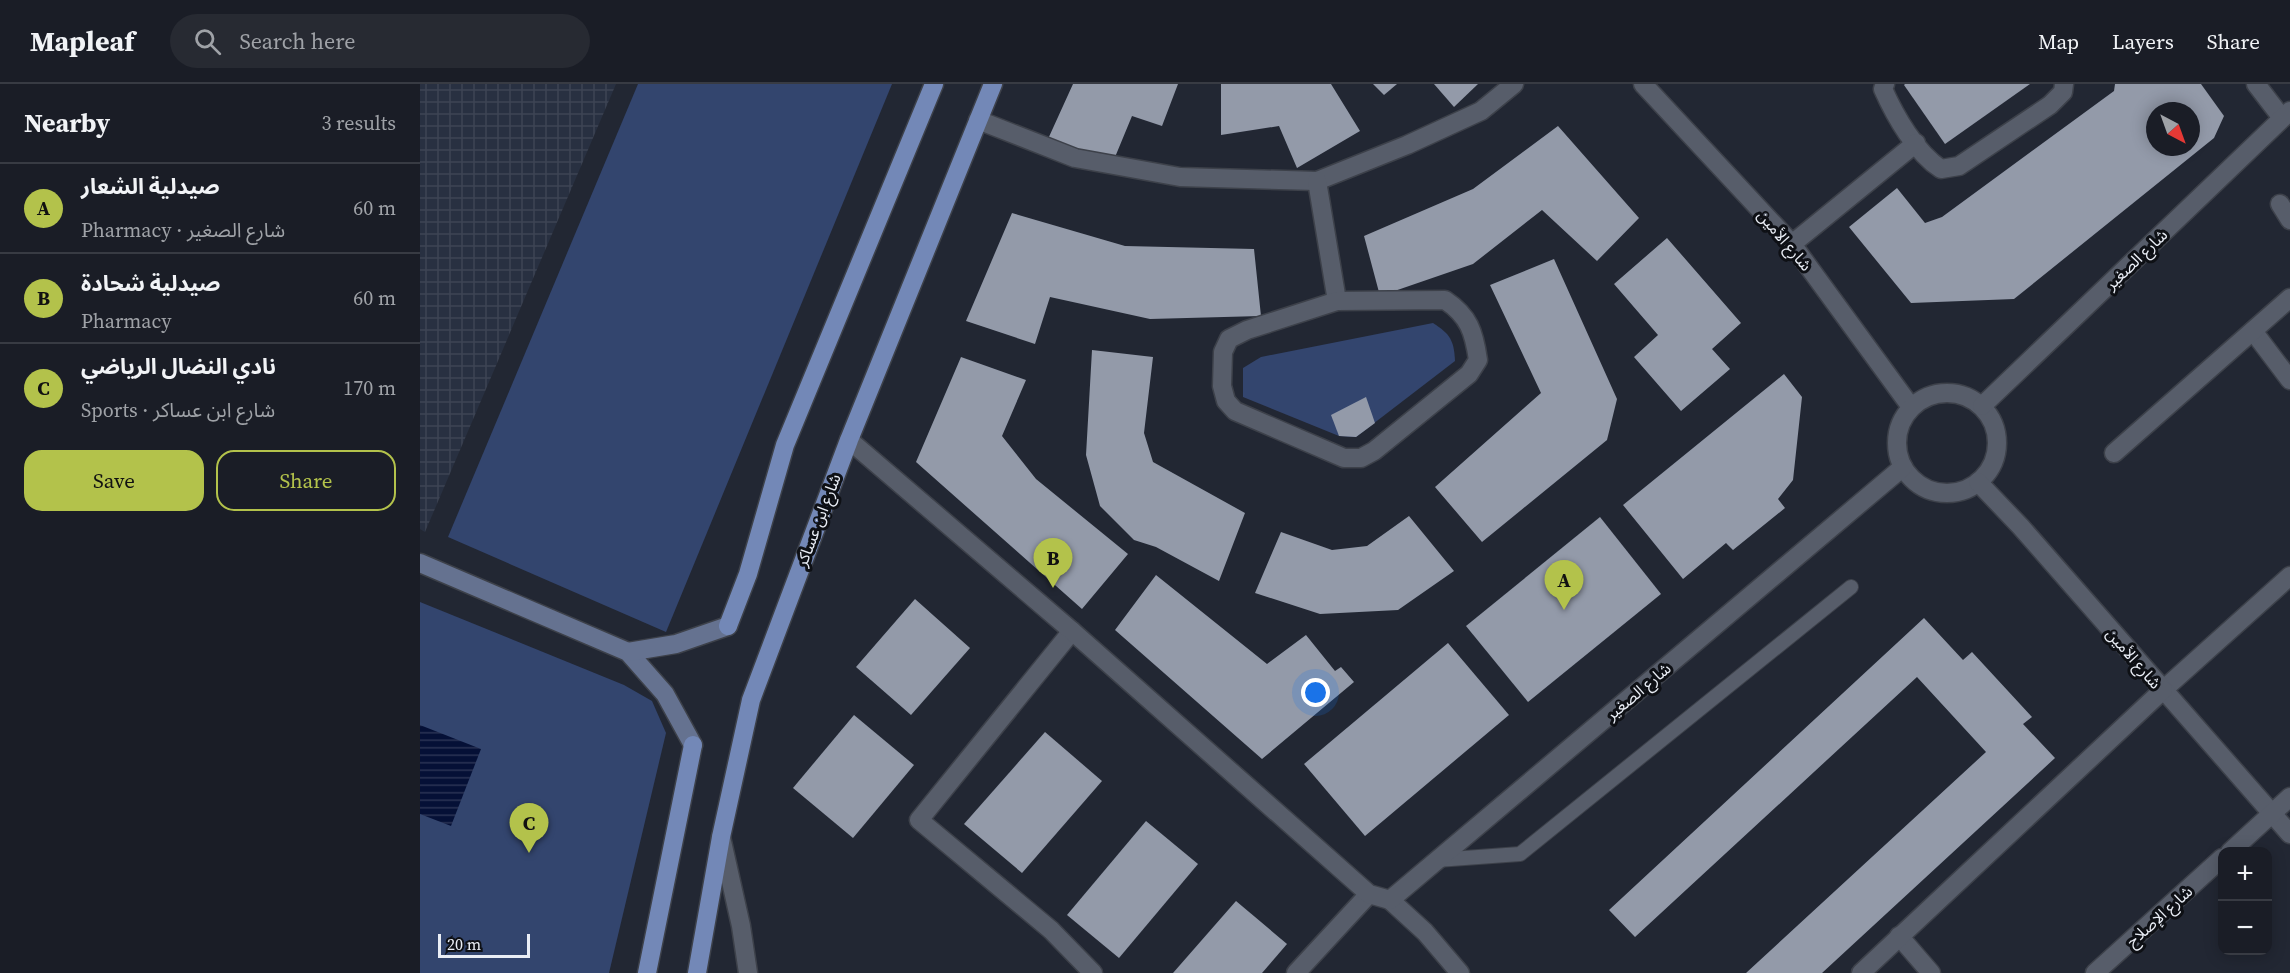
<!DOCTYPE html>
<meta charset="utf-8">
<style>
body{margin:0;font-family:"Source Serif 4","Noto Sans Arabic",serif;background:#272a32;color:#f1f3f6}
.controls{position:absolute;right:18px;bottom:18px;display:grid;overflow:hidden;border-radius:12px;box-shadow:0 3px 15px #0003}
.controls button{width:54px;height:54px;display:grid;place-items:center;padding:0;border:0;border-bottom:2px solid #383b43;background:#1a1d26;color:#f1f3f6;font:30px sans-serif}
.compass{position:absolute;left:1726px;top:18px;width:54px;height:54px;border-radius:50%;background:#1a1d26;box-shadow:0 3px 15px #0003;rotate:139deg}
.scale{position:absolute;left:18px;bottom:15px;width:92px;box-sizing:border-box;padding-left:6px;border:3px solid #eaeef6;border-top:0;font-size:16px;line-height:21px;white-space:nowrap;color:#eaeef6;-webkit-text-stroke:4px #0e1015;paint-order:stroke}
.you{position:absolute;left:896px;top:609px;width:21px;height:21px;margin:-15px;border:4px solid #fff;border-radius:50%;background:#1a73e8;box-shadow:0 0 0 9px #1a73e833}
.badge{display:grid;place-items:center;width:39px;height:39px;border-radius:50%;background:#b3c24b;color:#111;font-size:20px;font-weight:700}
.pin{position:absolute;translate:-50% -50px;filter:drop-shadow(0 2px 3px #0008)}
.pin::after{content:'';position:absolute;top:32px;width:21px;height:18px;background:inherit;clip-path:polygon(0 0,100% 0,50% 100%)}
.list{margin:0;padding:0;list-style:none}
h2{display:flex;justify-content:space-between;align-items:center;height:78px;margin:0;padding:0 24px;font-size:26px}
h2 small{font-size:20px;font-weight:400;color:#9fa2a7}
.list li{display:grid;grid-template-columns:39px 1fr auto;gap:18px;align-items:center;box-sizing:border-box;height:90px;padding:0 24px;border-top:2px solid #383b43}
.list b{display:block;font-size:22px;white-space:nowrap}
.list p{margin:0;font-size:20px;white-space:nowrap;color:#9fa2a7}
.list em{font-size:20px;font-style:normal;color:#9fa2a7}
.actions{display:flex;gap:12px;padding:18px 24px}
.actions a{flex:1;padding:14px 0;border:2px solid #b3c24b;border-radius:18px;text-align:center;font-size:21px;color:#b3c24b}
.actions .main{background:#b3c24b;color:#111}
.icon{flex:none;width:33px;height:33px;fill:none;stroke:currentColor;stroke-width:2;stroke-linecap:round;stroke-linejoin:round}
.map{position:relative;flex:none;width:1870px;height:889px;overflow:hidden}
header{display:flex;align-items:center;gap:36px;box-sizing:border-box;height:84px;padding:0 30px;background:#1a1d26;border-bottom:2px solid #383b43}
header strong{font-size:28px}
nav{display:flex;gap:33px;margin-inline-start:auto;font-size:21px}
.search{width:420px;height:54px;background:#272a32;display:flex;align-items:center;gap:15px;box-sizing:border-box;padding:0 21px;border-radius:33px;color:#9fa2a7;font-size:22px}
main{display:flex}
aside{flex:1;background:#1a1d26}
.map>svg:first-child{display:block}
</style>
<header>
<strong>Mapleaf</strong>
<div class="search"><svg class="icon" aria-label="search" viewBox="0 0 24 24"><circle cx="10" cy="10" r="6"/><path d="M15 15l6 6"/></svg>Search here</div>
<nav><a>Map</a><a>Layers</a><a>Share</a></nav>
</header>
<main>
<aside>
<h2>Nearby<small>3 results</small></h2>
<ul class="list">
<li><span class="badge">A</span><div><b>صيدلية الشعار</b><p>Pharmacy · شارع الصغير</p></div><em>60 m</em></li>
<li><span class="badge">B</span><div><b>صيدلية شحادة</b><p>Pharmacy</p></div><em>60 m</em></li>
<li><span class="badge">C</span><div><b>نادي النضال الرياضي</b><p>Sports · شارع ابن عساكر</p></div><em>170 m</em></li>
</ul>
<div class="actions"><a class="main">Save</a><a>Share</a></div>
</aside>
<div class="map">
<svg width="1870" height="889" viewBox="0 0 1870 889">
<defs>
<pattern id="industrial-grid" width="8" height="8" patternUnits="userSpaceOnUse" patternTransform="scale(1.5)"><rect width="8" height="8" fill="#283041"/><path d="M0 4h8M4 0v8" fill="none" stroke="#3d4454"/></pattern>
<pattern id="water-rules" width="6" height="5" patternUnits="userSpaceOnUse" patternTransform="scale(1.5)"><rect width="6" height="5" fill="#051036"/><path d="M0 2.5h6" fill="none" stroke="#2a3354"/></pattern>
</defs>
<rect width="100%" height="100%" fill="#222733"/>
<polygon fill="url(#industrial-grid)" points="0,0 196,0 5,448 0,445"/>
<g fill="#33456e">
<polygon points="218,0 472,0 246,548 28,453"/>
<path d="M1013,239C1030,250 1034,256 1035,277L936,353L919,352L823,313V284L841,273Z"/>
<polygon points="0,518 204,601 232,617 246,649 189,889 0,889"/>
</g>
<polygon fill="url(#water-rules)" points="0,641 61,665 31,742 0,730"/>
<g fill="#939aa9" fill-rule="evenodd">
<polygon points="653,0 758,0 742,42 712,32 693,78 628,55"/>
<polygon points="801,0 911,0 940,47 877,84 859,42 801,51"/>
<polygon points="953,0 977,0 964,11"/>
<polygon points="1014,0 1058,0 1034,23"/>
<polygon points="1485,0 1610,0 1525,60 1484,1"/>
<path d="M1695,0H1781L1804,32L1794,54L1594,215L1491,219L1429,143L1477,104L1505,139L1522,133L1694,7ZM1735,27H1771V63H1735Z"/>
<polygon points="1138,42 1219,134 1177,177 1122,126 1053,180 960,212 944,152 1053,105"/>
<polygon points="592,129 705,162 834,165 841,232 730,235 630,213 615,260 546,237"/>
<polygon points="1247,154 1321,239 1292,265 1310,285 1261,327 1214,273 1238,251 1194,200"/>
<polygon points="1134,175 1197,315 1187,356 1062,458 1015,403 1121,309 1070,201"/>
<polygon points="672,266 733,273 724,349 733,378 825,429 799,497 736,463 714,456 680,422 666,371"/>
<polygon points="541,273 606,296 582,352 616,395 708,470 662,525 496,378"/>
<polygon points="1364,290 1382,313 1373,396 1358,415 1365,424 1313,466 1306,459 1263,495 1203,421"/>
<polygon points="946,313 955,339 936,353 919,352 911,331"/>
<polygon points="989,432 1034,487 978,526 900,530 835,509 861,448 912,466 947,462"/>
<polygon points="1180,433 1241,510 1108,618 1046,542"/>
<polygon points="736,491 847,580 886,551 915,587 921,583 934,598 842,675 695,546"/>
<polygon points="495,515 550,564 491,631 436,583"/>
<polygon points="1504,534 1543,576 1552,568 1612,633 1603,640 1635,674 1402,889 1326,889 1566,668 1497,593 1215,853 1189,826"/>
<polygon points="1028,559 1089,631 945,752 884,680"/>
<polygon points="434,631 494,681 433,754 373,704"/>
<polygon points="625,648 682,697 602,789 544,740"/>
<polygon points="726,737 778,780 699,874 647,831"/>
<polygon points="816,817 867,860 842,889 753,889"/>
</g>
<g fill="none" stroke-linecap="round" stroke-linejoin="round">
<defs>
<polyline id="service" points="1017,776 1100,770 1431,503"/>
<g id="pedestrian">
<polyline points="1860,120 1870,136"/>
<polyline points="1833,247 1870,296"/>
<polyline points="1694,369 1870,214"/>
<polyline points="1743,606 1870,492"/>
</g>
<g id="minor">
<polyline points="1223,0 1372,160 1491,323"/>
<path d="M1465,0L1463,5C1475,32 1496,69 1521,85L1539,82L1630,21L1643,8L1644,0"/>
<polyline points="1836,0 1862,34"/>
<polyline points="558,36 655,74 760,93 897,97 987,61 1061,27 1094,0"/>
<polyline points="897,97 917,217"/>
<polyline points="1372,160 1496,59"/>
<path d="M1025,216C1049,232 1054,248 1058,276L1049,290L954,367L941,374H924L815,327L806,317L802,302L803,268L809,255L827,246L917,217Z"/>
<circle cx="1527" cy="359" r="50"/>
<polyline points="1558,398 1601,443 1870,750"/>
<polyline points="652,547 499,736 631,846 673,889"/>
<polyline points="301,753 321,842 328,889"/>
<polyline points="1810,768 1870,713"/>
<polyline points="970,816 1005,848 1040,889"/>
<polyline points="1479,852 1511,889"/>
<polyline points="876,889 949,810"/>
<polyline points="1441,889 1743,606"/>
<polyline points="1675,889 1802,774"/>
</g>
<g id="tertiary">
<polyline points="1562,322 1870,27"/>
<polyline points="429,356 652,547 949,810 970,816 1483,383"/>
</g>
<g id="secondary">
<polyline points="0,479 208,568 245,610 273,661"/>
<polyline points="208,568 256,560 308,542"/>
</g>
<g id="primary">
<polyline points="308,542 328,490 365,361 514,0"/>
<polyline points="227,889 273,661"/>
<polyline points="277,889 301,753 331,616 429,356 573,0"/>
</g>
</defs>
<use href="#service" stroke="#3d414a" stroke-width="16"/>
<use href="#pedestrian" stroke="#3d414a" stroke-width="21"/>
<use href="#minor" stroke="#3d414a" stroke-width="21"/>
<use href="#tertiary" stroke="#3d414a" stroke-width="21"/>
<use href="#secondary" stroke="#3d414a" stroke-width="21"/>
<use href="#primary" stroke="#3d414a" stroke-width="21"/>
<use href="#service" stroke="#575d6a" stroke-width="14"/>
<use href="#pedestrian" stroke="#575d6a" stroke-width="18"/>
<use href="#minor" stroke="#575d6a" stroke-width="18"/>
<use href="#tertiary" stroke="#575d6a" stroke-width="18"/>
<use href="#secondary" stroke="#657290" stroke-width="18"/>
<use href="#primary" stroke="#7388b7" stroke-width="18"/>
</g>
<g text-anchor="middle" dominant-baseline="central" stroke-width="6" stroke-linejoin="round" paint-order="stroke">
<g font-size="16" fill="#eaeef6" stroke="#0e1015">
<text transform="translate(1365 156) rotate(50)">شارع الأمين</text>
<text transform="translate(1716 175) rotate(-44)">شارع الصغير</text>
<text transform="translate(398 436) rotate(-69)">شارع ابن عساكر</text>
<text transform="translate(1714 574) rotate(49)">شارع الأمين</text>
<text transform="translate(1218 607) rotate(-40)">شارع الصغير</text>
<text transform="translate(1739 832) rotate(-42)">شارع الإصلاح</text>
</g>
</g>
</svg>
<div class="controls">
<button>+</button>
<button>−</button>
</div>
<svg class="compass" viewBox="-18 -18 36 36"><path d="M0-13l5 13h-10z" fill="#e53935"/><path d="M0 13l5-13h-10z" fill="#9fa2a7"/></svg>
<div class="scale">20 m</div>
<div class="you"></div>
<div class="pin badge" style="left:1144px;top:526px">A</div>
<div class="pin badge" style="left:633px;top:504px">B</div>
<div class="pin badge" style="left:109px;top:769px">C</div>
</div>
</main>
